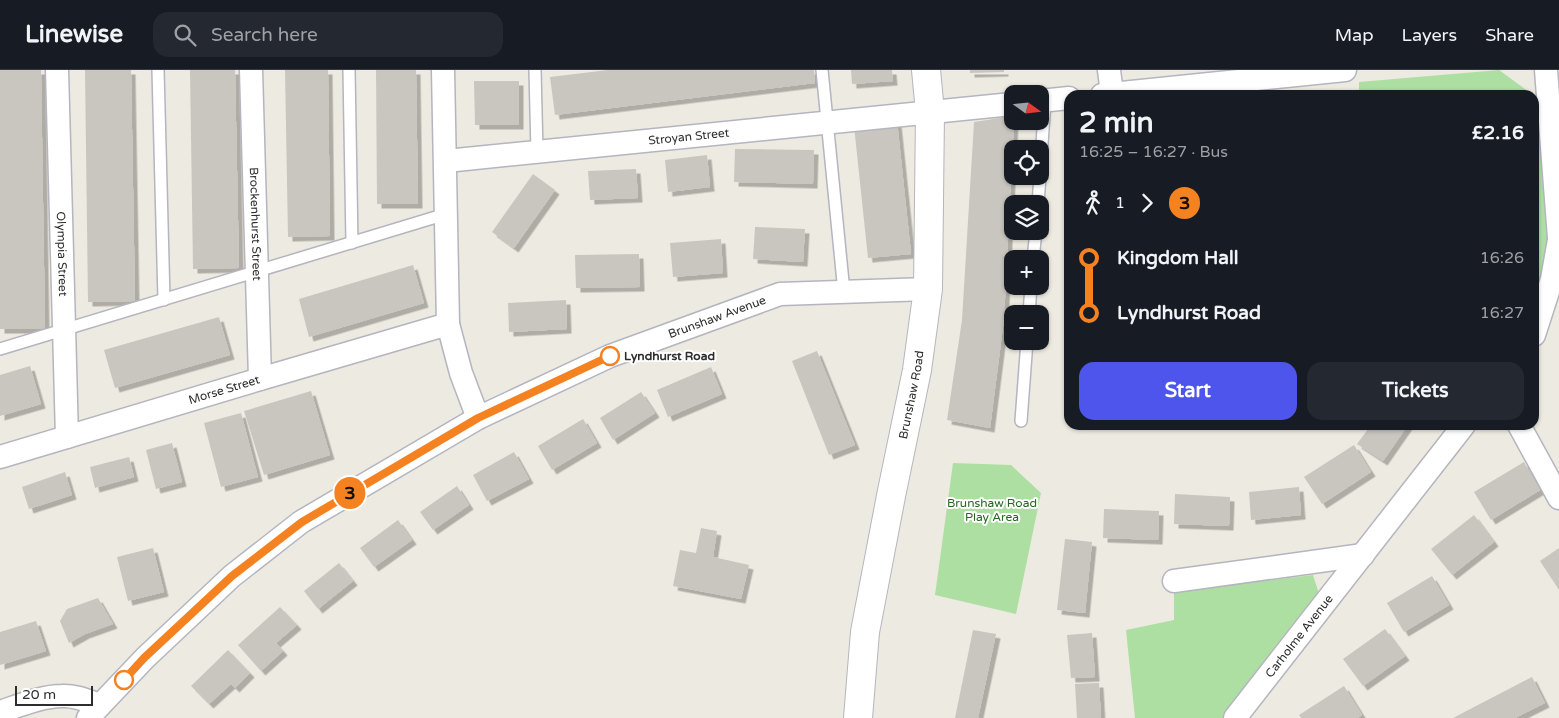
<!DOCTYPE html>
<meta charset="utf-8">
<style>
body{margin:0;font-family:"Varela Round",sans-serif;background:#242831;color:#f1f3f6;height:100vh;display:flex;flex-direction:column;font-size:19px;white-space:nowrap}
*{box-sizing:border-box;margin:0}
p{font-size:16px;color:#9ea1a6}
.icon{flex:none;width:28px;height:28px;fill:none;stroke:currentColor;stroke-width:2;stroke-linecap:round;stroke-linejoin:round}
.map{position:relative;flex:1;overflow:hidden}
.sheet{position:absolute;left:1064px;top:20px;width:475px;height:340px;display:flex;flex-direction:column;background:#171b24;border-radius:15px;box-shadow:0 1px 4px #0004}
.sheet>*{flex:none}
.badge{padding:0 10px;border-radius:16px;font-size:18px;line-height:32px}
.needle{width:32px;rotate:105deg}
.fabs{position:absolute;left:1004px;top:15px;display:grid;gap:10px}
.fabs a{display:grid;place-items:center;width:45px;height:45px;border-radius:10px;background:#171b24;box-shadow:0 1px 4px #0004;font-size:25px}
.scale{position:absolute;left:15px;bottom:12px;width:78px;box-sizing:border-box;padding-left:5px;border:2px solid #2d2d2d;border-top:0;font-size:14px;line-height:18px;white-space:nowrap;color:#2d2d2d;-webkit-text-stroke:4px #fff;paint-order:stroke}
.map>.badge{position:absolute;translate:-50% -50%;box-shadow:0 0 0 2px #fff}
.legs{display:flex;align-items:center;gap:8px;height:55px;padding:0 15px;font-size:16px}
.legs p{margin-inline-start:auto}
.head{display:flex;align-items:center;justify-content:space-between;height:85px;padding:0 15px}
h1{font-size:28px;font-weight:700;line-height:38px}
.action{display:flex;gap:10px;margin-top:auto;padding:10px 15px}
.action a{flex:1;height:58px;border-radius:15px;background:#4e55ed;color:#fff;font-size:20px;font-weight:700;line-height:58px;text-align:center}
.action a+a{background:#242831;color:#f1f3f6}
ul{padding:0 15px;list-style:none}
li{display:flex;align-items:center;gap:18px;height:55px;font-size:19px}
li i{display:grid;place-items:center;width:8px;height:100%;margin:0 6px;background:currentColor}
li i::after{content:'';width:12px;height:12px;margin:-6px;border:4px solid;border-radius:50%;background:#171b24}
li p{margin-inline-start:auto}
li:first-child i{background:linear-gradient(#0000 50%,currentColor 0)}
li:last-child i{background:linear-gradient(currentColor 50%,#0000 0)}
header{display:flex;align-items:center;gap:30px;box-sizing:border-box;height:70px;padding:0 25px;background:#171b24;border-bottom:1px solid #363941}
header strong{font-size:24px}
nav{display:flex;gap:28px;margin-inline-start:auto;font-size:18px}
.search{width:350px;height:45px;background:#242831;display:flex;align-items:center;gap:12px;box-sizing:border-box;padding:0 18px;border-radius:15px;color:#9ea1a6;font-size:19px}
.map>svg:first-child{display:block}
.green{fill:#aedfa2}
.building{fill:#c9c6c0;filter:url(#shadow)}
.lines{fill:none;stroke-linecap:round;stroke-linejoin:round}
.service-casing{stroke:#b4b5bf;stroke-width:14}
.minor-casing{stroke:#b4b5bf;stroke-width:25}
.tertiary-casing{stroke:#b4b5bf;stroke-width:30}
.service{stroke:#fff;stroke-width:11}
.minor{stroke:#fff;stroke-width:22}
.tertiary{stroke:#fff;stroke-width:28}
.line-1-casing{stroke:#fff;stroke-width:11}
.line-1{stroke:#f58220;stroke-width:8}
.stop-1-dot{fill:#fff;stroke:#f58220;stroke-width:2.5}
.labels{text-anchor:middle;stroke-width:4;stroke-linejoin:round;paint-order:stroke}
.street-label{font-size:12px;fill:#2d2d2d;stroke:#fff}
.stop-label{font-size:12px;font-weight:bold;fill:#2d2d2d;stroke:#fff;text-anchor:start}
.park-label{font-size:12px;fill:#256621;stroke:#fff}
</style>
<header>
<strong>Linewise</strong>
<div class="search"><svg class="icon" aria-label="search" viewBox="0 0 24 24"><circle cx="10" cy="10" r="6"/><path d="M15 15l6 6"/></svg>Search here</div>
<nav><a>Map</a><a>Layers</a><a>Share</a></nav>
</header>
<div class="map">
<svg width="1559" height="648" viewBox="0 0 1559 648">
<defs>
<filter id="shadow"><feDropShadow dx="4.5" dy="4.5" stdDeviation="0" flood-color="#0004"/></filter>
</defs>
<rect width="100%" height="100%" fill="#edeae1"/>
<!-- green -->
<g class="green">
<path d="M1499,0l34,25h-174v-13z"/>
<path d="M1534,26l3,2 12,145 -15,72z"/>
<path d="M953,393l58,2 30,28 -25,121 -81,-19z"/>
<path d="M1313,505l8,25 -92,118h-94l-9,-88 48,-10v-28z"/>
</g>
<!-- building -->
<g class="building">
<path d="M0,0h41l4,259h-45z"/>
<path d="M85,0h46l4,231 -47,1z"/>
<path d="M190,0h45l4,198 -46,1z"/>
<path d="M285,0h43l2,166 -42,1z"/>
<path d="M376,0h40l2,134h-41z"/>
<path d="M608,0h206l1,13 -260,32 -5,-38z"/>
<path d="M851,0h41l1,11 -41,3z"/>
<path d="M970,0h34v2l-34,1z"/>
<path d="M474,11h45v44h-44z"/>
<path d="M1012,46v5h2l-10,198 -14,109 -43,-8 15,-100 12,-198z"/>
<path d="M897,51l14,133 -43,4 -14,-132z"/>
<path d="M735,79l79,1 -1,34 -79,-2z"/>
<path d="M707,85l3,32 -42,5 -3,-32z"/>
<path d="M636,99l2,29 -48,2 -2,-29z"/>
<path d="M533,104l22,16 -41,58 -22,-16z"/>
<path d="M755,157l50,2 -2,33 -50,-3z"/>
<path d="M721,169l2,34 -50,4 -3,-34z"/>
<path d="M639,184l1,33 -64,1 -1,-33z"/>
<path d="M413,195l11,38 -115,34 -10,-38z"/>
<path d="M566,230l1,29 -58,3 -1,-29z"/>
<path d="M219,247l11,38 -115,33 -11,-38z"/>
<path d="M817,281l38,94 -26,10 -37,-94z"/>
<path d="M30,296l11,38 -41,12v-41z"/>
<path d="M711,297l11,27 -54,23 -11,-27z"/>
<path d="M311,321l19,64 -66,20 -20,-64z"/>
<path d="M641,322l14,21 -42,27 -13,-22z"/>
<path d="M241,343l17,64 -37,10 -17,-64z"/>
<path d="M583,349l14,24 -45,27 -14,-24z"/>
<path d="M1371,355h37l-25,36 -26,-17z"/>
<path d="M172,373l10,39 -26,7 -10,-39z"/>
<path d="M1354,375l17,27 -49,32 -18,-27z"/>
<path d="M514,382l15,27 -42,22 -14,-26z"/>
<path d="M129,387l5,20 -39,11 -5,-21z"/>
<path d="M1524,392l16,28 -49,30 -17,-28z"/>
<path d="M65,402l7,23 -43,14 -7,-22z"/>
<path d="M457,416l12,19 -36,25 -13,-18z"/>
<path d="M1299,417l2,28 -50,5 -2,-28z"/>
<path d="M1175,424l55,3 -1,29 -55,-2z"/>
<path d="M1104,439l55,2 -1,29 -55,-2z"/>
<path d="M1474,445l20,27 -42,33 -21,-26z"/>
<path d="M398,450l14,20 -38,27 -14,-19z"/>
<path d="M701,458l16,3 -4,26 36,8 -8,34 -68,-13 7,-36 16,3z"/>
<path d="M1065,469l27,3 -7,71 -28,-3z"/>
<path d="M153,478l11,44 -36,9 -11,-44z"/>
<path d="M1559,478v42l-19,-29z"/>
<path d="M339,493l14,18 -35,28 -14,-18z"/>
<path d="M1432,506l17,29 -45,27 -17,-29z"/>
<path d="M98,528l15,26 -28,10 -16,9 -9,-22 7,-12z"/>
<path d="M280,537l17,18 -21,18 7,8 -22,20 -23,-26z"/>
<path d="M36,551l10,30 -46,14v-33z"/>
<path d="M1385,559l20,27 -42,30 -20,-27z"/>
<path d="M973,560l23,4 -18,84h-23z"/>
<path d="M1092,563l3,44 -24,1 -4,-43z"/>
<path d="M228,580l22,23 -15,15 -4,-4 -22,20 -18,-18z"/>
<path d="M1532,607l13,26 -30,15h-62z"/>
<path d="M1099,613l2,35h-24l-2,-34z"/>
<path d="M1344,616l18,29 -5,3h-56l-2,-3z"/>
</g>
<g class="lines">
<!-- service casing -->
<g class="service-casing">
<g id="service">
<path d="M158,0l6,230"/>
<path d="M349,0l3,173"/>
<path d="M535,0l2,82"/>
<path d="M822,0l22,222"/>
<path d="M1040,102l5,-71"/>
<path d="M1038,134l2,-28"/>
<path d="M1033,189l3,-28"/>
<path d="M1029,244l2,-28"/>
<path d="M0,279l446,-135"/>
<path d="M1021,351l6,-80"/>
</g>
</g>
<!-- minor casing -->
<g class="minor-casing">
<g id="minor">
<path id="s1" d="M57,0l10,367"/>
<path id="s2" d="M251,0l9,309"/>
<path d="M443,0l5,254 13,49 17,45"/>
<path d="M1109,0l3,24"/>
<path d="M1546,0l13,168"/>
<path d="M1102,25l243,-25"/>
<path d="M1040,31l29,-3"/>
<path id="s3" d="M446,91l566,-57"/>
<path d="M1534,265l18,-56 7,-39"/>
<path d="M1519,355l40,73"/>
<path id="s4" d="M0,387l260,-78 188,-55"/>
<path d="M1174,511l189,-26"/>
<path d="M0,642c18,-6 42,-16 62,-16 13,-1 26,5 38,9"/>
<path id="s5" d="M88,648l57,-60 87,-82 69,-54 177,-104 132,-62 170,-62 148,-5"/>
<path id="s6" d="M1235,648l229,-293"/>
</g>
</g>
<!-- tertiary casing -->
<g class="tertiary-casing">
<g id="tertiary">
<path id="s7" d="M858,648l7,-86 26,-136 26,-126 11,-81 2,-177 -4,-42"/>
</g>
</g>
<!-- service -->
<use href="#service" class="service"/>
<!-- minor -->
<use href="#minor" class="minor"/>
<!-- tertiary -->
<use href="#tertiary" class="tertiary"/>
</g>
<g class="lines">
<!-- line-1 casing -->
<g class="line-1-casing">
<path id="line-1" d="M124,610l20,-22 88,-82 70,-54 176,-104 132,-62"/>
</g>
<!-- line-1 -->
<use href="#line-1" class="line-1"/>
</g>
<!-- markers -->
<g class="stop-1-dot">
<circle cx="610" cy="286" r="9"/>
<circle cx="124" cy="610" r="9"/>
</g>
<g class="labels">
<!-- street labels -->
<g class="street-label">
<text dy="4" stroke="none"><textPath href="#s3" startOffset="244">Stroyan Street</textPath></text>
<text dy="4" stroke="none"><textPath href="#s2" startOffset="154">Brockenhurst Street</textPath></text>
<text dy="4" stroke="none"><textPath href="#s1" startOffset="184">Olympia Street</textPath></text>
<text dy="4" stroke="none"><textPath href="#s5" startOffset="755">Brunshaw Avenue</textPath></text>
<text dy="4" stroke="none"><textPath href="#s4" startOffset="234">Morse Street</textPath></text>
<text dy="4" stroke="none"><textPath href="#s7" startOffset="328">Brunshaw Road</textPath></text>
<text dy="4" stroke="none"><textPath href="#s6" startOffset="104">Carholme Avenue</textPath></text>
</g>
<!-- stop labels -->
<g class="stop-label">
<text x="624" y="290">Lyndhurst Road</text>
</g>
<!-- park labels -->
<g class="park-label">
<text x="992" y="437">Brunshaw Road<tspan x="992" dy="14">Play Area</tspan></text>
</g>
</g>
</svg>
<div class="fabs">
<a><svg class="needle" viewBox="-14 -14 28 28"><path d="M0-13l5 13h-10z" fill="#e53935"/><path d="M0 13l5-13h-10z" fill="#9ea1a6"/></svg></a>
<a><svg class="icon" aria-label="locate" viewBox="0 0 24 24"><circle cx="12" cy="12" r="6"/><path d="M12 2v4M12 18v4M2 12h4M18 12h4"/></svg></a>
<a><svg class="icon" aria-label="layers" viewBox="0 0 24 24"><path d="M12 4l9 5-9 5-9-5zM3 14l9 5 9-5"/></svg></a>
<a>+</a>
<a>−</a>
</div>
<div class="scale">20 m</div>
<b class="badge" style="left:350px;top:423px;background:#f58220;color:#111">3</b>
<section class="sheet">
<div class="head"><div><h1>2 min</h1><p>16:25 – 16:27 · Bus</p></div><b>£2.16</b></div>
<div class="legs"><svg class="icon" aria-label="walk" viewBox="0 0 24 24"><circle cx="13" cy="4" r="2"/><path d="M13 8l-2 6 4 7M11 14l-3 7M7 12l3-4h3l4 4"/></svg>1<svg class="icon" aria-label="forward" viewBox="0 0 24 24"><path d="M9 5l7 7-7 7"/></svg><b class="badge" style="background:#f58220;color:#111">3</b></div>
<ul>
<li><i style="color:#f58220"></i><b>Kingdom Hall</b><p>16:26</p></li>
<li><i style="color:#f58220"></i><b>Lyndhurst Road</b><p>16:27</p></li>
</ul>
<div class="action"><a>Start</a><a>Tickets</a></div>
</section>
</div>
